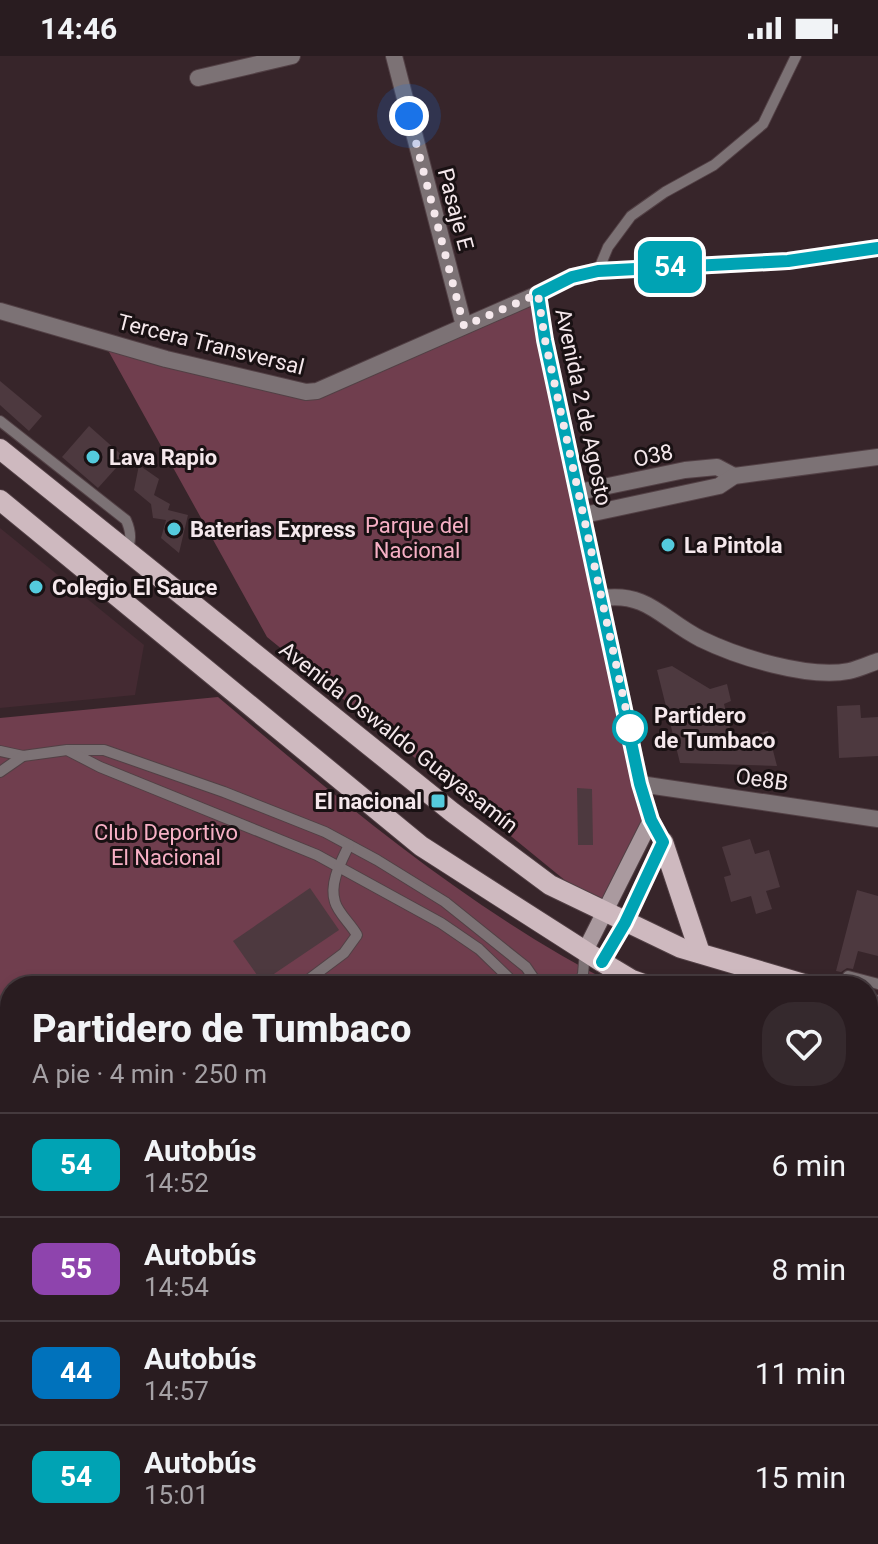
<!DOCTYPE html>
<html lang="es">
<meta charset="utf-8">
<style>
body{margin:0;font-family:Roboto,sans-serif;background:#35292d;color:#f1f3f6;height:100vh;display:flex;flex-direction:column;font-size:30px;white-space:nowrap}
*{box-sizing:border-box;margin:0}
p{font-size:26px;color:#a5a1a5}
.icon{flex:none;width:44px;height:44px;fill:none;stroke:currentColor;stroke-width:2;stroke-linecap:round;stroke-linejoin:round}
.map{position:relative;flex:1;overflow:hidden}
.panel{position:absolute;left:0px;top:920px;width:878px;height:568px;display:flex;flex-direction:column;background:#291c20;border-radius:32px 32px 0 0;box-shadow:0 4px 12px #0003,0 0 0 2px #453a3e}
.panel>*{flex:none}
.badge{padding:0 16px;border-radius:12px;font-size:28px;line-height:52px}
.you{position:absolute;width:40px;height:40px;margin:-20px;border:6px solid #fff;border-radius:50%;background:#1a73e8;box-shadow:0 0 0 12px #1a73e833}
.map>.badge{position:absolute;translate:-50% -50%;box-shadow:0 0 0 4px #fff}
.round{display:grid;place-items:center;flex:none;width:84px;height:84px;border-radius:32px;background:#35292d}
.headline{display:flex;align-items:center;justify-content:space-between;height:136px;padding:0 32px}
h1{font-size:38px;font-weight:800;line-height:60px}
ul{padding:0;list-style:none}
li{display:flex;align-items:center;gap:24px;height:104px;padding:0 32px;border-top:2px solid #453a3e}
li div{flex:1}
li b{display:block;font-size:30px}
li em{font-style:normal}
li .badge{min-width:88px;font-weight:700;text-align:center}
.status{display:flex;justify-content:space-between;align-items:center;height:56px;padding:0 40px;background:#291c20;direction:ltr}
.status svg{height:22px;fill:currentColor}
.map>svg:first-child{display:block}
.built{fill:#442a32}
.green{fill:#703e4e}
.building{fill:#4d393f}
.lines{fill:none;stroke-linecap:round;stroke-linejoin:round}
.service-casing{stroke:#524045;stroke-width:12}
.minor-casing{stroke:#524045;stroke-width:18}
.secondary-casing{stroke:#524045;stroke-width:18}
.primary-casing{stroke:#524045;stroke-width:22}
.service{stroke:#7c7275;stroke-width:10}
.minor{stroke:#7c7275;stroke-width:16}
.secondary{stroke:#aa9a9f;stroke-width:16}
.primary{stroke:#ceb9bf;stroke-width:20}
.line-casing{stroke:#fff;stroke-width:18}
.line{stroke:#00a3b4;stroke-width:12}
.walk{stroke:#f5e8ec;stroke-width:8;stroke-dasharray:0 14.4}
.poi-dot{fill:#54cadd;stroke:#191113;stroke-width:3}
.stop-dot{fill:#fff;stroke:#00a3b4;stroke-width:4}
.labels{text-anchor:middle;stroke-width:6;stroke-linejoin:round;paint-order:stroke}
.street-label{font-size:22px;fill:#f5e8ec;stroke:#191113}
.poi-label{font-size:22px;font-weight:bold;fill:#f5e8ec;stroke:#191113;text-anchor:start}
.park-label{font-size:22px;fill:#f7b0c5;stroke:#191113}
.stop-label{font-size:22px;font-weight:bold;fill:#f5e8ec;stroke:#191113;text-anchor:start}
</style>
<div class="status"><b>14:46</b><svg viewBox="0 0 49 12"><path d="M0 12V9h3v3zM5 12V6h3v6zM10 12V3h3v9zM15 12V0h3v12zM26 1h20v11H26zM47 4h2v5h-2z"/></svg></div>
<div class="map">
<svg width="878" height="1488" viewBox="0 0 878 1488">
<rect width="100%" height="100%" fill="#37252a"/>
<!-- built -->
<path class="built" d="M0,472l144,117 -9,50 -135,13z"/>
<!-- green -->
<g class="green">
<path d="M548,231l-2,17 94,480 10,32 -45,97 -338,-276 -163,-294 203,53z"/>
<path d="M218,641c126,107 252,214 400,289h-608v548h858v-411l10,2v419h-878v-826z"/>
</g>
<!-- building -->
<g class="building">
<path d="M0,325l42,35 -13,15 -29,-26z"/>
<path d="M89,370l36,32 -27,30 -36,-31z"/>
<path d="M139,409l20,14 -5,16 16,9 -2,6 20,5 -9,38 -18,-15 5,-18 -13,-2 -2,-14 -17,-14z"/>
<path d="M672,610l38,23 17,-5 4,17 -7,3 9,36 35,-9 9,35 -97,-3 -23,-93z"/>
<path d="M860,649l1,13 17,-1v39l-39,2 -2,-52z"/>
<path d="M577,732l15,1 1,56h-15z"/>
<path d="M750,783l5,15 14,-4 11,37 -14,4 6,18 -16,5 -5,-18 -20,6 -7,-25 7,-2 -9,-28z"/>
<path d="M310,832l29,42 -77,52 -29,-41z"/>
<path d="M857,834l21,6v60l-20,-5 -5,18 -6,-1 -6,4 -5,-1z"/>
</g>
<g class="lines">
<!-- service casing -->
<g class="service-casing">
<g id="service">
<path d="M598,215l10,-24 23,-31 34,-24 49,-27 49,-41 33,-68"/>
<path d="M0,365l126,99c5,11 6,20 1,31"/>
<path d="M0,695l23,5 44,-6h37l120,42 101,40 52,28 68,42 81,65 13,19"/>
<path d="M69,695l31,16 217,88 124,68 38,26 31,30 17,7"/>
<path d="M0,716l23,-16"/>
<path d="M848,920l30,8"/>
<path d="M308,924l36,-27 13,-18c-6,-11 -19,-22 -22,-33 -6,-19 6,-40 14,-57"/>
<path d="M578,930l5,-12 2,-23"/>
</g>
</g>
<!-- minor casing -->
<g class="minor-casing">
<g id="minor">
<path d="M394,0l70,270"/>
<path d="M198,22l94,-22"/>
<path d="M0,255l166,48 140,33 11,-1 221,-97"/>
<path d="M579,436l106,-22 32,-3 17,9"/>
<path d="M584,459l135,-29 15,-10 144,-19"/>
<path d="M603,542c45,-6 60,22 98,41 37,18 107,40 148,32 10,-2 20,-7 29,-10"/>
<path d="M640,728l238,35"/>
</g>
</g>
<!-- secondary casing -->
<g class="secondary-casing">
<g id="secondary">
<path d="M585,895l66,-131"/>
<path d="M602,906l23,-39 38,-81 -12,-22 -11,-36 -95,-444 -7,-46 34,-17 26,-6 190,-10 90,-13"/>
</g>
</g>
<!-- primary casing -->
<g class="primary-casing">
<g id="primary">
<path d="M0,393l452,363 98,73 131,63 130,38"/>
<path d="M0,444l421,346 181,116 30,18 17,6"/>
<path d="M663,786l37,111"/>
<path d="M868,947l10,3"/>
<path d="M868,992l10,3"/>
</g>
</g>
<!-- service -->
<use href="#service" class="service"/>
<!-- minor -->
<use href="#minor" class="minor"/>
<!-- secondary -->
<use href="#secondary" class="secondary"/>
<!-- primary -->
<use href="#primary" class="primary"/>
</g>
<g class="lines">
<!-- line casing -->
<g class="line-casing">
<path id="line" d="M602,906l23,-39 38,-81 -12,-22 -11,-36 -95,-444 -7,-46 34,-17 26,-6 190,-10 90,-13"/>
</g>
<!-- line -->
<use href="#line" class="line"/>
<!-- walk -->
<path class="walk" d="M409,60l55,210 74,-32 7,46 85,388"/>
</g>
<!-- markers -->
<g class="poi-dot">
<circle cx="93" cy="401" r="8"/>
<circle cx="174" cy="473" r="8"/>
<circle cx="668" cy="489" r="8"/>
<circle cx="36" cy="531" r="8"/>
<rect x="430" y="737" width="16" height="16" rx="4"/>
</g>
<circle class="stop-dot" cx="630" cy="672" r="16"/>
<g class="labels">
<!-- street labels -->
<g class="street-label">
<text transform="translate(456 153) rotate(75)" y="8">Pasaje E</text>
<text transform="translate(211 288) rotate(14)" y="8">Tercera Transversal</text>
<text transform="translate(584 351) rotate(78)" y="8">Avenida 2 de Agosto</text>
<text transform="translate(653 399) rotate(-12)" y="8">O38</text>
<text transform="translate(399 681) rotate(38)" y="8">Avenida Oswaldo Guayasamín</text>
<text transform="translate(762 723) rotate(8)" y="8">Oe8B</text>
</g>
<!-- poi labels -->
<g class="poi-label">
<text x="109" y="409">Lava Rapio</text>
<text x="190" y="481">Baterias Express</text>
<text x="684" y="497">La Pintola</text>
<text x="52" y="539">Colegio El Sauce</text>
<text x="422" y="753" text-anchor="end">El nacional</text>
</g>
<!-- park labels -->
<g class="park-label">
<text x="417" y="477">Parque del<tspan x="417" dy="25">Nacional</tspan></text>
<text x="166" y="784">Club Deportivo<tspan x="166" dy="25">El Nacional</tspan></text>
</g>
<!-- stop labels -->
<g class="stop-label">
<text x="654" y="667">Partidero<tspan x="654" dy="25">de Tumbaco</tspan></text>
</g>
</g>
</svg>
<div class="you" style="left:409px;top:60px"></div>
<b class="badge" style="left:670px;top:211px;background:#00a3b4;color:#fff">54</b>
<section class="panel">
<div class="headline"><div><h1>Partidero de Tumbaco</h1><p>A pie · 4 min · 250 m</p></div><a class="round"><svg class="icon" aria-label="heart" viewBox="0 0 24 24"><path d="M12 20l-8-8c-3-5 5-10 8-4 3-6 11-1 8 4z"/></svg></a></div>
<ul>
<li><span class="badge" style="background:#00a3b4;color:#fff">54</span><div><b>Autobús</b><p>14:52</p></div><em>6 min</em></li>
<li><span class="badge" style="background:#8e44ad;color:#fff">55</span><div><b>Autobús</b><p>14:54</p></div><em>8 min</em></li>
<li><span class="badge" style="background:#0072bc;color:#fff">44</span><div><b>Autobús</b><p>14:57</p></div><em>11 min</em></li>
<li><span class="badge" style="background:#00a3b4;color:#fff">54</span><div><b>Autobús</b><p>15:01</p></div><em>15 min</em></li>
</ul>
</section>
</div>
